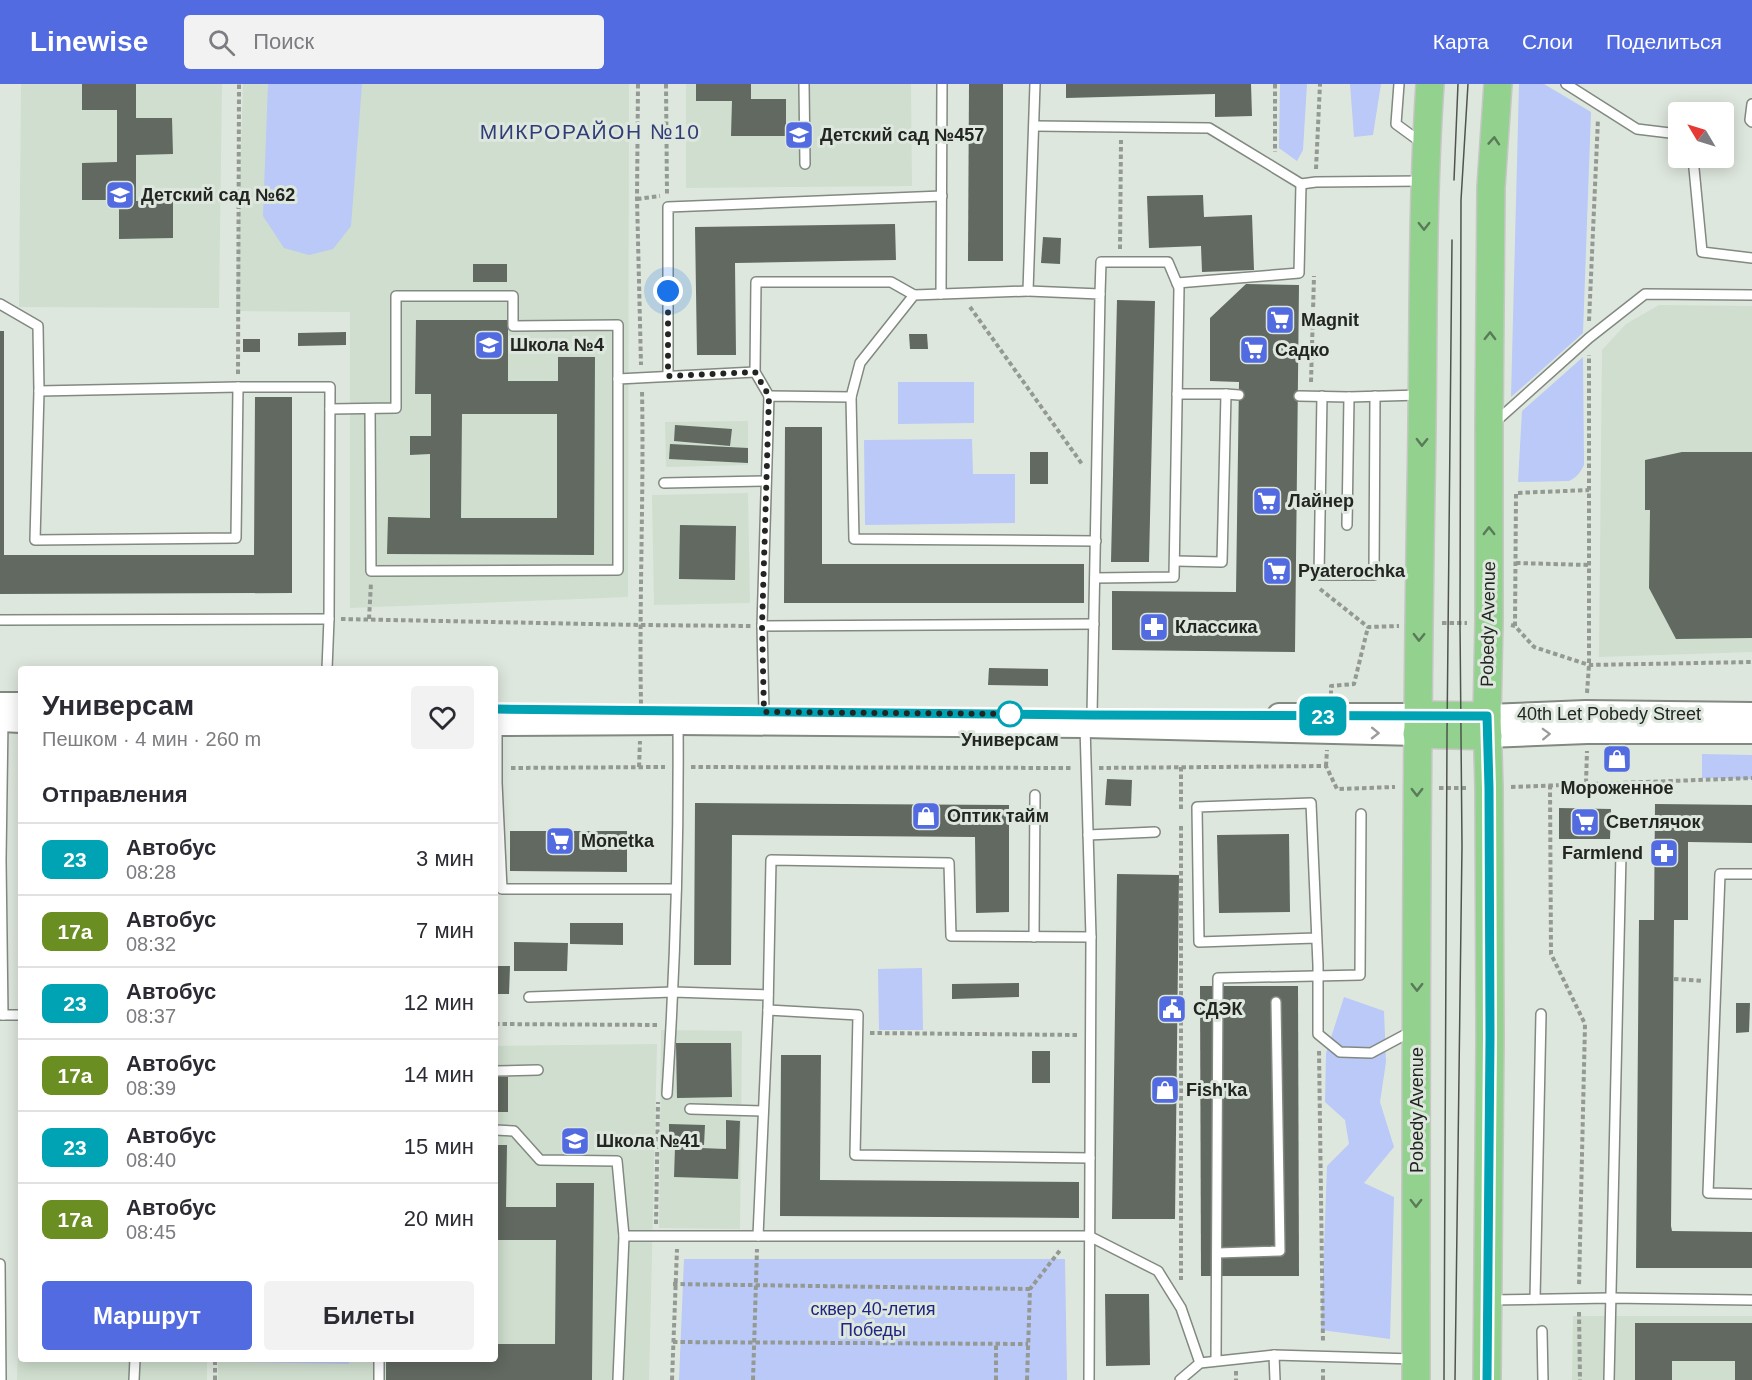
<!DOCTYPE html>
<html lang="ru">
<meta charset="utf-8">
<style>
body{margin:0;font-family:Arial,sans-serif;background:#f2f2f3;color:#2b2b33;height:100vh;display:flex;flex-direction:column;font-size:22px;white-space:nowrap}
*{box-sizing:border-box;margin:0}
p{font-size:20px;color:#7c7c81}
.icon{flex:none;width:33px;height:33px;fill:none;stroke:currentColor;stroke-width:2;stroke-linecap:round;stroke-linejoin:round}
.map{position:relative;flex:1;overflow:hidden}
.panel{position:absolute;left:18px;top:582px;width:480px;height:696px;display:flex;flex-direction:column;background:#fff;border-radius:6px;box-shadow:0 3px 15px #0003}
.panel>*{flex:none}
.badge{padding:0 12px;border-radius:9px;font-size:21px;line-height:39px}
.needle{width:39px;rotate:308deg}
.buttons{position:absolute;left:1668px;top:18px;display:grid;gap:12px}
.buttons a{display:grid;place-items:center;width:66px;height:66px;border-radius:6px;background:#fff;box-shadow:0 3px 15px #0003;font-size:30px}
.you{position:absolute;width:30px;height:30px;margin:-15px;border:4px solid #fff;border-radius:50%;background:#1a73e8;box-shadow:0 0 0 9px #1a73e833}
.map>.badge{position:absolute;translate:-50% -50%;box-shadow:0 0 0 3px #fff}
h2{padding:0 24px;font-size:22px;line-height:54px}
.round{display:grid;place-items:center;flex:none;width:63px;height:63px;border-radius:6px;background:#f2f2f3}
.summary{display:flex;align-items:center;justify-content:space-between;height:102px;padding:0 24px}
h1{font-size:28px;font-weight:700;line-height:45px}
.action{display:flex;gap:12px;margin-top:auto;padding:12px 24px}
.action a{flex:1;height:69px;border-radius:6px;background:#536be0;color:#fff;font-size:24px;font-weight:700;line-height:69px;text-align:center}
.action a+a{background:#f2f2f3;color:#2b2b33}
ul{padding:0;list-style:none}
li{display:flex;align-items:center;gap:18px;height:72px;padding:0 24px;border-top:2px solid #e1e1e2}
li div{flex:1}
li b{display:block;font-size:22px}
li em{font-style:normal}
li .badge{min-width:66px;font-weight:700;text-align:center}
header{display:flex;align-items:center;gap:36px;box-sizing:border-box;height:84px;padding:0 30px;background:#536be0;color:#fff}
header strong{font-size:28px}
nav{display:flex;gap:33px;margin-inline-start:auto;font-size:21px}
.search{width:420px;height:54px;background:#f2f2f3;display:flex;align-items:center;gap:15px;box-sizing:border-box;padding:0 21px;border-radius:6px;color:#7c7c81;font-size:22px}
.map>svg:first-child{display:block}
.built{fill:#cfdece}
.green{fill:#bac9f7}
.building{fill:#616960;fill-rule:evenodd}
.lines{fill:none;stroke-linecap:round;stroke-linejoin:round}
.service-casing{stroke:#818980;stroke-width:12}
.tertiary-casing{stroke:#818980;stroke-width:26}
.primary-casing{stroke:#c6c6c5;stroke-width:30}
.path{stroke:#949a93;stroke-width:4;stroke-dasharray:4.5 3;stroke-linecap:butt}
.service{stroke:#fff;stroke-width:9}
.tertiary{stroke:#fff;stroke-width:22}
.primary{stroke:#93d18f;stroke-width:27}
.tram{stroke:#4f544e;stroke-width:1.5}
.oneway{stroke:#5a7b58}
.oneway2{stroke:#9c9d9b}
.line-casing{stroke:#fff;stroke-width:14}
.line{stroke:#00a3b4;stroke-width:9}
.walk{stroke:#222521;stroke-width:6;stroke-dasharray:0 10.8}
.stop-dot{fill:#fff;stroke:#00a3b4;stroke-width:3}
.labels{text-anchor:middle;stroke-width:6;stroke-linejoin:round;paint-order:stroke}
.poi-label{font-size:18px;font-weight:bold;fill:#222521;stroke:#dee7dd;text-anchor:start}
.street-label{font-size:18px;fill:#222521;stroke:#dee7dd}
.stop-label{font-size:18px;font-weight:bold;fill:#222521;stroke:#dee7dd}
.park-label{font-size:18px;fill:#1e2584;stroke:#dee7dd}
.quarter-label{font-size:21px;letter-spacing:1.5px;fill:#303e78;stroke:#dee7dd}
</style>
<header>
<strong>Linewise</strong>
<div class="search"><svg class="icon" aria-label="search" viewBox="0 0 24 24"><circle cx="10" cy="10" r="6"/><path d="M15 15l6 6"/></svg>Поиск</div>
<nav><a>Карта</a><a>Слои</a><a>Поделиться</a></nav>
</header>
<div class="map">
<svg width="1752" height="1296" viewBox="0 0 1752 1296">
<rect width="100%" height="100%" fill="#dee7dd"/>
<!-- built -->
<g class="built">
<path d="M21,0h201l-3,224 -200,-1z"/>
<path d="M243,0h386l-1,513 -278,11v-296l-114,-1z"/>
<path d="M686,0h225l1,102 -226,2z"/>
<path d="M1659,221l93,1v346l-153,5 3,-307 24,-26z"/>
<path d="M748,337v44l-82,2 -1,-45z"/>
<path d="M748,409l2,110 -96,2 -2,-110z"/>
<path d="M661,946l81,1 -2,198 -81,-1z"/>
<path d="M657,960l-8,336h-431v-21h277v-313z"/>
<path d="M21,1162v113h186v21h-190z"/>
<path d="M1573,1232h179v64h-180z"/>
</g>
<!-- green -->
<g class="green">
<path d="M268,0h94l-11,142 -18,23 -24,6 -25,-7 -21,-32z"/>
<path d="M1280,0h27l-4,66 -6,11 -18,-13z"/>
<path d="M1350,0h31l-8,51 -19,2z"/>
<path d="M1519,0h25l47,28 -8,221 -72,64z"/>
<path d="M1583,273l1,108c-4,8 -7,12 -15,16l-51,1 4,-71z"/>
<path d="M898,298h76v41l-76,1z"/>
<path d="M972,355l1,35h42v49l-150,2 -1,-85z"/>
<path d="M1702,670l50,1v24l-50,-1z"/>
<path d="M922,884l1,62h-44l-1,-61z"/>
<path d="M1344,913l40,14 2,51 -6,40 14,45 -30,36 30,14 -4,142 -69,-9 6,-164 22,-22 -4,-24 -20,-18 1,-49z"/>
<path d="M684,1175h381l2,121h-388z"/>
<path d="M237,1275h112v5l-112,-2z"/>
</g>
<!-- building -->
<g class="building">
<path d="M82,0h54v34h36l1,36 -37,1v46l37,-1v38l-54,1v-39h-37v-37l35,-1v-52h-35z"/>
<path d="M696,0h55v15h35v37h-55l1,-35h-36z"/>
<path d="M969,0h34v177h-35z"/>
<path d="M1066,0h185l1,32 -37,1v-23l-149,4z"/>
<path d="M1203,111l1,22 48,-2 2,55 -52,2 -1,-26 -52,2 -2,-52z"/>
<path d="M895,140l1,36 -161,3 1,92h-39l-2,-128z"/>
<path d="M1043,153l18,1 -1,26 -19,-1z"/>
<rect x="473" y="180" width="34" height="18"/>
<path d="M1246,200l53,1 -4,367 -183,-2v-59l124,1 3,-210 -29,-1v-63z"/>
<path d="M1117,216l38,1 -6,261h-38z"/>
<path d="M416,236h92v61h50v-24h37l-1,198 -207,-1 1,-37 42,1v-64l-20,1v-19h21v-42h-16zM462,330h95v104h-96z"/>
<path d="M0,247h4v224h250l1,-158h37v196l-292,1z"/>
<path d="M346,248v13l-48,1v-13z"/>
<path d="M909,250h18l1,15h-18z"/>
<rect x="243" y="255" width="17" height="13"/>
<path d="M675,341l57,4 -2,17 -56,-5z"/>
<path d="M785,343h37v137h262v39h-300z"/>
<path d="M670,360l78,4v15l-79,-4z"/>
<rect x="1030" y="368" width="18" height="32"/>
<path d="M1682,368h70v186l-76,1 -27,-51 1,-78h-5v-50z"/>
<path d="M680,441l56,1 -1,54 -56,-1z"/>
<path d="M989,584l59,1v17l-60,-1z"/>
<path d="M1107,695l25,1 -1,26 -26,-1z"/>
<path d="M695,719l314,2v107l-33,1 -1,-76 -243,-2 -1,130h-37z"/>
<path d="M1655,720l97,1v38l-64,-1v78h-14l-3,306 1,5 80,1v36h-116l3,-348h15z"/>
<path d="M1559,724l52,1 -1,30h-51z"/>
<path d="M510,747h117v41l-117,-1z"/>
<path d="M1289,750l1,78 -71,1 -2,-78z"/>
<path d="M1117,790l62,1 -4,344h-63z"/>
<path d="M570,839h53v22l-53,-1z"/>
<path d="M514,858l54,1 -1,28h-53z"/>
<path d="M495,882h15l-1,28h-14z"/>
<path d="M1019,899v14l-67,2v-15z"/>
<path d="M1200,902h98l1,290h-98z"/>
<path d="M1736,919h14l-1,29 -13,1z"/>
<path d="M676,959h55l1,54 -55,1z"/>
<rect x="1032" y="967" width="18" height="32"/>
<path d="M781,971h40l-1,125 259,2v36l-299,-2z"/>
<rect x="495" y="993" width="13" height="35"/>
<path d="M726,1036l14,1 -2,58 -64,-2 1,-30 51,2z"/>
<path d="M669,1040l36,1 -1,20 -35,-1z"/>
<path d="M495,1061h12l-1,62h50v-24h38l-2,197h-206v-21h109v-15h60l1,-104h-61z"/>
<path d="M1105,1210h44l1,71 -44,1z"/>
<path d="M1635,1239h117v57h-17v-19h-63v19h-37z"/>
</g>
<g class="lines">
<!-- service casing -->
<g class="service-casing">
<g id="service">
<path d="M804,0l1,80"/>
<path d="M1035,0l-7,207 72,3 -8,421"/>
<path d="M1399,0l-3,40 26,19"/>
<path d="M1566,0l71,45 41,5"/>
<path d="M1752,20l-2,16 2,2"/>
<path d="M1035,42l174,2 92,56 15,-2 106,-1"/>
<path d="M1693,74l9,94 50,6"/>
<path d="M1177,199l122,-10 2,-89"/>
<path d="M941,210l1,-210"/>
<path d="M0,220l38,22 1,65 -4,149 201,-2 2,-151h92l-1,232 -2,50"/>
<path d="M668,292v-169l274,-11"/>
<path d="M39,307l199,-4"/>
<path d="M1226,310l13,1"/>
<path d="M769,312l-14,-24 1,-90h135l23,13"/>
<path d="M1299,312l50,1 71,-2"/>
<path d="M1322,312l-3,179h55l1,-179"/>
<path d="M851,313l3,142 242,2"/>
<path d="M330,325l66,-1v-112h117v30l105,-1v54"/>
<path d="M370,325l1,162 247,-1v-191l137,-7"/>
<path d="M1493,340l96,-86 56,-44 107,1"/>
<path d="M664,399l102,-2"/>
<path d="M1347,441l2,-128"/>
<path d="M1175,477l47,1 4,-168h-49"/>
<path d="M1095,494l79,-1 5,-289 -11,-26h-67l-1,32"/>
<path d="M0,536l329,-1"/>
<path d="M762,542l332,-2"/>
<path d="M764,628l-2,-86 7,-230 82,1 9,-34 54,-68 114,-4"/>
<path d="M497,640v59l5,106h174"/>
<path d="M1085,642l6,211 -2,443"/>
<path d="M1088,751l67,-3"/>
<path d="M1752,790h-32l-12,319 44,1"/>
<path d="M1034,853l1,-142"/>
<path d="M1316,854l-117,4 -2,-135 114,-4 7,162v69l22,18 31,1 41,-22"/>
<path d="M529,913l144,-5 95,3"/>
<path d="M768,926l90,5 -3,140 235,3"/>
<path d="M0,931h21"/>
<path d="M3,931l-2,-155 2,-140"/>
<path d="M495,987l43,-1"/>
<path d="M667,1010c8,-124 12,-247 11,-371"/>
<path d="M690,1025l73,2"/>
<path d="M495,1046l19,1 26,29 77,1 7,75 -6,144"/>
<path d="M624,1152h465l69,35 23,37 19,55"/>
<path d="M758,1152l10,-226 3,-150 178,3 2,73 140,1"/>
<path d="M1217,1169l63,-2 -4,-249"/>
<path d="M0,1180l1,116"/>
<path d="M1535,1215l6,-285"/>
<path d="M1489,1216l121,-2 142,2"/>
<path d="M1542,1247l1,49"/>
<path d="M1274,1271l1,25"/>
<path d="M1216,1276l2,-382 142,-3 1,-161"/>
<path d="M134,1296l1,-21"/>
<path d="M379,1296v-21"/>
<path d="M1180,1296l20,-17 74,-8 140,4"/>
<path d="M1609,1296l12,-526"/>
</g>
</g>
<!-- tertiary casing -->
<g class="tertiary-casing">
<g id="tertiary">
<path d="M0,620h21"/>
<path d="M1279,631h138"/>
<path d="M1487,632l99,-4 166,2"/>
<path d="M0,636l21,1"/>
<path d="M495,640l183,-1 407,3 332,8"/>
<path d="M1488,652l99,-4h165"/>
</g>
</g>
<!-- primary casing -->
<g class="primary-casing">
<g id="primary">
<path d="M1417,631l70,1"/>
<path d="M1417,650l71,2"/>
<path d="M1416,1296c0,-297 0,-595 5,-892 3,-135 0,-270 9,-404"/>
<path d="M1487,1296l3,-343 -1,-249 -2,-72 2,-94v-194l2,-241 7,-103"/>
</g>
</g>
<!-- path -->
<g class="path">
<path d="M638,0l-1,115 4,166"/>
<path d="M666,0l1,110"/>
<path d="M1275,0v68"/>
<path d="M1316,85l4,-85"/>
<path d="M637,115l23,-3"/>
<path d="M1120,165l1,-109"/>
<path d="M970,223l112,157"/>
<path d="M1589,237l9,-202"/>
<path d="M238,290l1,-290"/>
<path d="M1311,298l3,-106"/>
<path d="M1516,479l73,2"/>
<path d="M1320,505l48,38 31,-1"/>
<path d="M341,535l299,6 111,1"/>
<path d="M369,535l2,-36"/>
<path d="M1442,539h25"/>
<path d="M1511,541l4,1 19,21 55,18 163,-3"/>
<path d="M1515,542l1,-133 73,-3"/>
<path d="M1587,609l2,-28v-310"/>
<path d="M1331,611v-9l23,-2 14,-57"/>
<path d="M641,620c-2,-105 3,-209 1,-314"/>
<path d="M1326,682l1,-16"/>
<path d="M639,683l1,-26"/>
<path d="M691,683l382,1"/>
<path d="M1181,683v42"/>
<path d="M511,684l154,-1"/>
<path d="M1099,684l227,-2 11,23 58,-2"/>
<path d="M1586,699l1,-32"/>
<path d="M1550,701l1,169 34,70 -6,262"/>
<path d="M1511,703l241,-9"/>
<path d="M1439,704h28"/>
<path d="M1181,742v454"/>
<path d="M1674,895l29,2"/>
<path d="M495,940l163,1"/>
<path d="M870,949l208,2"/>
<path d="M1319,967l4,292"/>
<path d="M656,1140l2,-122"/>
<path d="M673,1200l357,5"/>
<path d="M1579,1228l1,68"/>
<path d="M673,1258l355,2"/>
<path d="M1236,1287v9"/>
<path d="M215,1296v-21"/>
<path d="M672,1296l5,-131"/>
<path d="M753,1296l4,-131"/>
<path d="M996,1296v-37"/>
<path d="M1027,1296l3,-91 31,-40"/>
<path d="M1323,1296v-11"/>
</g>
<!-- service -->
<use href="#service" class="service"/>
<!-- tertiary -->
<use href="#tertiary" class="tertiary"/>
<!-- primary -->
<use href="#primary" class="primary"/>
<!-- tram -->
<g class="tram">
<path d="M1454,96l4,-96"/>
<path d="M1444,1296l3,-645 5,-495"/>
<path d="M1455,1296l7,-534 -2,-223 1,-423 7,-116"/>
</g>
</g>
<!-- one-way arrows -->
<defs><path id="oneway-chevron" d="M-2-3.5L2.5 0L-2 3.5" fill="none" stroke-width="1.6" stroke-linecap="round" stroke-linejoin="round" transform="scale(1.5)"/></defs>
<g class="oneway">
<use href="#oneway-chevron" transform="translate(1494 57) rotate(-86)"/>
<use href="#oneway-chevron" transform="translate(1424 142) rotate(90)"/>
<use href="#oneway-chevron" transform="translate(1490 252) rotate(-89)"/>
<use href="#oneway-chevron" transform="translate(1422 358) rotate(91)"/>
<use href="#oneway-chevron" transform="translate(1489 447) rotate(-90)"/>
<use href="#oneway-chevron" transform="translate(1419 553) rotate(91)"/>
<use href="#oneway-chevron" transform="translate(1417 708) rotate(90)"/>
<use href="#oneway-chevron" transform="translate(1417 903) rotate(90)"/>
<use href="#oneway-chevron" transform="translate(1416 1119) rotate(90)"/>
</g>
<g class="oneway2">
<use href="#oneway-chevron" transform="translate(1375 649) rotate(1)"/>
<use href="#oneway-chevron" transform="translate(1546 650) rotate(-2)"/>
</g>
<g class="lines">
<!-- line casing -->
<g class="line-casing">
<path id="line" d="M495,625l597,6 395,1 2,72 1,249 -3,343"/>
</g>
<!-- line -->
<use href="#line" class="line"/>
<!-- walk -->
<path class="walk" d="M668,207v85l87,-4 14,24 -7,230 2,86 246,2"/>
</g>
<!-- icons -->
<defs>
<g id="school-square" transform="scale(1.5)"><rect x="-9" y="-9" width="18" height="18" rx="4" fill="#536be0" stroke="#dee7dd"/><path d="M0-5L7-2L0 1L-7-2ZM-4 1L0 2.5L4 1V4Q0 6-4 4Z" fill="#fff"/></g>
<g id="supermarket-square" transform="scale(1.5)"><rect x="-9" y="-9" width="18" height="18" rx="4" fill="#536be0" stroke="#dee7dd"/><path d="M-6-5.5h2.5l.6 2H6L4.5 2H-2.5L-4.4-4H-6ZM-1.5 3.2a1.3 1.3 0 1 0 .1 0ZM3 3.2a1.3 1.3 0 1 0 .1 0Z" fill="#fff"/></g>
<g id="pharmacy-square" transform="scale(1.5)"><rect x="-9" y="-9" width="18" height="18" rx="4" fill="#536be0" stroke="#dee7dd"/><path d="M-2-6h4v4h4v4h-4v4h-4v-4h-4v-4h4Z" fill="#fff"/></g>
<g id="shop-square" transform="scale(1.5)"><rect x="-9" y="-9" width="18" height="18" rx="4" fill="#536be0" stroke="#dee7dd"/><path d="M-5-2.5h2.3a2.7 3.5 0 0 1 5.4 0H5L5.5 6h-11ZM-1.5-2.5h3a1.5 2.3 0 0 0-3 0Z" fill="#fff"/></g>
<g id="civic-square" transform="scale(1.5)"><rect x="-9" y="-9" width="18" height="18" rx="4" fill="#536be0" stroke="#dee7dd"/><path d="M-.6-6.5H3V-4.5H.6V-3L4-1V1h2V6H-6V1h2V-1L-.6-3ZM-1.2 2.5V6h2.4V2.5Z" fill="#fff"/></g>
</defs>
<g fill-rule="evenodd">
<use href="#school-square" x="799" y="51"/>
<use href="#school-square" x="120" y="111"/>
<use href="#supermarket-square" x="1280" y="236"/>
<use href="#school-square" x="489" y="261"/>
<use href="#supermarket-square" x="1254" y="266"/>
<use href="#supermarket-square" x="1267" y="417"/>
<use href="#supermarket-square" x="1277" y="487"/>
<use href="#pharmacy-square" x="1154" y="543"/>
<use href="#shop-square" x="1617" y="675"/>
<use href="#shop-square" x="926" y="732"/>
<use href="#supermarket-square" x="1585" y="738"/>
<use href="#supermarket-square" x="560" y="757"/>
<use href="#pharmacy-square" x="1664" y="769"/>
<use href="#civic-square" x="1172" y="925"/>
<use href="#shop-square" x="1165" y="1006"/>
<use href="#school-square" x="575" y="1057"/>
</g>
<!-- markers -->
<circle class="stop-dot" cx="1010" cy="630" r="12"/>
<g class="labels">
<!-- poi labels -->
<g class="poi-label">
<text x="820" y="57">Детский сад №457</text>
<text x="141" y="117">Детский сад №62</text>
<text x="1301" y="242">Magnit</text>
<text x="510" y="267">Школа №4</text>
<text x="1275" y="272">Садко</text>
<text x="1288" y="423">Лайнер</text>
<text x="1298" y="493">Pyaterochka</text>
<text x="1175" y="549">Классика</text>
<text x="1617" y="710" text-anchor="middle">Мороженное</text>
<text x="947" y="738">Оптик тайм</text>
<text x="1606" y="744">Светлячок</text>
<text x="581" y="763">Monetka</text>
<text x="1643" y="775" text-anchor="end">Farmlend</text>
<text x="1193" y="931">СДЭК</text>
<text x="1186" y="1012">Fish'ka</text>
<text x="596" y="1063">Школа №41</text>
</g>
<!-- street labels -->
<g class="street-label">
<text transform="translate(1488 540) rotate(-89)" y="6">Pobedy Avenue</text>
<text x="1609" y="636">40th Let Pobedy Street</text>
<text transform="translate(1417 1026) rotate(-90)" y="6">Pobedy Avenue</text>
</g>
<!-- stop labels -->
<g class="stop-label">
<text x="1010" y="662">Универсам</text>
</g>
<!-- park labels -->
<g class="park-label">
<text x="873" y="1231">сквер 40-летия<tspan x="873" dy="21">Победы</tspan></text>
</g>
<!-- quarter labels -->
<g class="quarter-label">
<text x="590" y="55">МИКРОРАЙОН №10</text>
</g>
</g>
</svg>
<div class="buttons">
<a><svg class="needle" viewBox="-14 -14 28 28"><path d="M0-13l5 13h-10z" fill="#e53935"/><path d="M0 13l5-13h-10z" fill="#7c7c81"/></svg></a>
</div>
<div class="you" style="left:668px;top:207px"></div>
<b class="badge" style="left:1323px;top:632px;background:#00a3b4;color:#fff">23</b>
<section class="panel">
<div class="summary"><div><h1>Универсам</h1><p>Пешком · 4 мин · 260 m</p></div><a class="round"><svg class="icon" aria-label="heart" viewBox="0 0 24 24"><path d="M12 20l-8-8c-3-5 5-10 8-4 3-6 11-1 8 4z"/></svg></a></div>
<h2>Отправления</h2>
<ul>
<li><span class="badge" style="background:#00a3b4;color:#fff">23</span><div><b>Автобус</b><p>08:28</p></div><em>3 мин</em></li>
<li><span class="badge" style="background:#6b8e23;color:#fff">17a</span><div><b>Автобус</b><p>08:32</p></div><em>7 мин</em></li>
<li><span class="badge" style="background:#00a3b4;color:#fff">23</span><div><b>Автобус</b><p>08:37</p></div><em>12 мин</em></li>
<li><span class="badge" style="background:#6b8e23;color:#fff">17a</span><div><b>Автобус</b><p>08:39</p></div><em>14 мин</em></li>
<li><span class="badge" style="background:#00a3b4;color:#fff">23</span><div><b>Автобус</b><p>08:40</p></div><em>15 мин</em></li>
<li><span class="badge" style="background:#6b8e23;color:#fff">17a</span><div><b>Автобус</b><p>08:45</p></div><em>20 мин</em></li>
</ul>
<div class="action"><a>Маршрут</a><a>Билеты</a></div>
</section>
</div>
